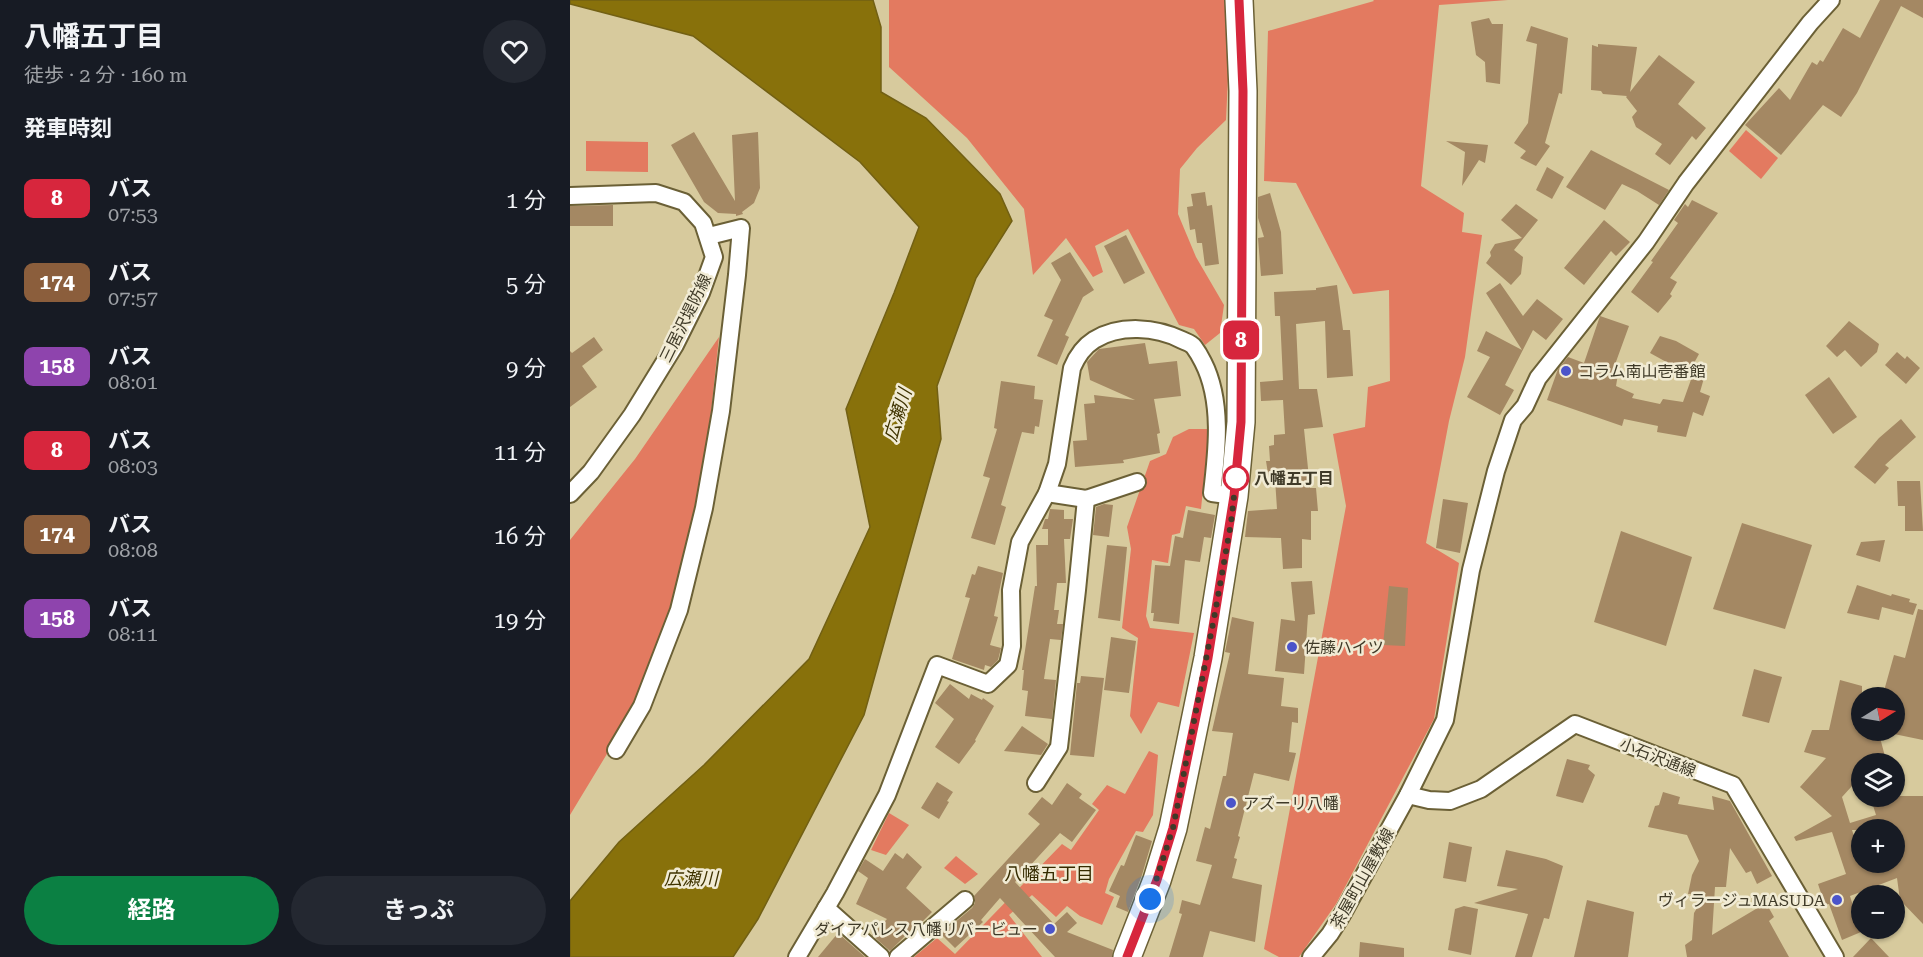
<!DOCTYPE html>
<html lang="ja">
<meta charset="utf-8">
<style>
body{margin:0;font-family:"Roboto Serif","Noto Sans JP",serif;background:#242831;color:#f1f3f6;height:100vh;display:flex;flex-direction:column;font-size:22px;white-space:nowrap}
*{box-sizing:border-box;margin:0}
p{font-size:20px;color:#9ea1a6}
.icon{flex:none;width:33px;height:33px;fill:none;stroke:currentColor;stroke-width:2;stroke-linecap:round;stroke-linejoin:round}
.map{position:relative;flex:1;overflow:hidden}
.panel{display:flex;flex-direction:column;background:#171b24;width:570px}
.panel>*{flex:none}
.badge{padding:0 12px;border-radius:9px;font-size:21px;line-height:39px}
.needle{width:39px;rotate:79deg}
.fabs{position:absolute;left:1281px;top:687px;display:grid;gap:12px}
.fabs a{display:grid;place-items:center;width:54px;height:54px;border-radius:50%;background:#171b24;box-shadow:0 2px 4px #0004;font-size:30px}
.you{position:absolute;width:30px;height:30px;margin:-15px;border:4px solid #fff;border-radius:50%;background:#1a73e8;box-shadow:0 0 0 9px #1a73e833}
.map>.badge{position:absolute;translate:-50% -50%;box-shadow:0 0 0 3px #fff}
h2{padding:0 24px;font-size:22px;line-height:54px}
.round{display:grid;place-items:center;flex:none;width:63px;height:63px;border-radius:32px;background:#242831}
.headline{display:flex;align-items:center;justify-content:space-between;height:102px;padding:0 24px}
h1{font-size:28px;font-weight:700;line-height:45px}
.button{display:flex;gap:12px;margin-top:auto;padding:12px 24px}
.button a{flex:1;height:69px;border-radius:36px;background:#0b8043;color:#fff;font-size:24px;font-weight:700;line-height:69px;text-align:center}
.button a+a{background:#242831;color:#f1f3f6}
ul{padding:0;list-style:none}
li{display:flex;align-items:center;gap:18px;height:84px;padding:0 24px}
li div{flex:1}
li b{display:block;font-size:22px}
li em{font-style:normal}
li .badge{min-width:66px;font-weight:700;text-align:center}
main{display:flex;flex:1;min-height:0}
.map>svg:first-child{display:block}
.green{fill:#e37a60}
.water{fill:#88710b;stroke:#726014;stroke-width:1.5}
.building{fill:#a48863;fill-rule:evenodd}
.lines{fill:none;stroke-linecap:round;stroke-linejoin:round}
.street-casing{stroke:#6b6036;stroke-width:20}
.primary-casing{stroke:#6b6036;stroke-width:30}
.street{stroke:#fff;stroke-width:16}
.primary{stroke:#fff;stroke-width:27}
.line-casing{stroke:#fff;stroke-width:14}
.line{stroke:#d7263d;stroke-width:9}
.walk{stroke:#3f3a28;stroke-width:6;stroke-dasharray:0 10.8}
.poi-dot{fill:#4b54ca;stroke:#f1ebd4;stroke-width:2}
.stop-dot{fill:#fff;stroke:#d7263d;stroke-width:3}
.labels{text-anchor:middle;stroke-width:5;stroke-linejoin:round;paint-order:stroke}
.street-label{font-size:16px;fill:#3f3a28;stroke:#f1ebd4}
.poi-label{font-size:16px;fill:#3f3a28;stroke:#f1ebd4;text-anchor:start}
.stop-label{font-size:16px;font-weight:bold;fill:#3f3a28;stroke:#f1ebd4;text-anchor:start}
.water-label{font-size:18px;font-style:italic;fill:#3f3300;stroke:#f1ebd4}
.neighbourhood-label{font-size:18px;fill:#352b00;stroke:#f1ebd4}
</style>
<main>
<section class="panel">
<div class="headline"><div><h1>八幡五丁目</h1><p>徒歩 · 2 分 · 160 m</p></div><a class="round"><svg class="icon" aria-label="heart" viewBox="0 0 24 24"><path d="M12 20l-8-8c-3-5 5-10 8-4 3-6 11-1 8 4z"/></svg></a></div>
<h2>発車時刻</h2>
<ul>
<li><span class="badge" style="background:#d7263d;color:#fff">8</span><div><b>バス</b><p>07:53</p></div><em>1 分</em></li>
<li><span class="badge" style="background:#8b5e3c;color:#fff">174</span><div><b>バス</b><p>07:57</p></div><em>5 分</em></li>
<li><span class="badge" style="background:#8e44ad;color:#fff">158</span><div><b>バス</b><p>08:01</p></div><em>9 分</em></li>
<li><span class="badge" style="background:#d7263d;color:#fff">8</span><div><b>バス</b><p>08:03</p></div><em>11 分</em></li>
<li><span class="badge" style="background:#8b5e3c;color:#fff">174</span><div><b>バス</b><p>08:08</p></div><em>16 分</em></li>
<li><span class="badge" style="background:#8e44ad;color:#fff">158</span><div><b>バス</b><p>08:11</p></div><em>19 分</em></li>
</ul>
<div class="button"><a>経路</a><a>きっぷ</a></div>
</section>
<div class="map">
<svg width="1353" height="957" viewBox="0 0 1353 957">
<rect width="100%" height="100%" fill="#d7ca9d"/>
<!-- green -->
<g class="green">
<path d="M319,0h341l1,15 -5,105 -29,28 -17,21 -2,45 18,43 28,48 -4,28 -15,12 -11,-16 -15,-4 -51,-96 -33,17 8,26 -10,5 -27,-39 -33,37 -9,-66 -57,-71 -78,-71z"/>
<path d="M803,0h135l-69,5 -18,181 43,27 -2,19 20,3 -17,122 -16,64 -23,122 33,20 -25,156 -98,185 -37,53h-20l-15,-8 82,-443 -13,-72 32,-7 3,-40 22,-6 -1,-91 -36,4 -57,-111 -32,-2 4,-150 106,-30z"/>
<path d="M1176,130l32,28 -17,21 -32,-28z"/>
<path d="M16,141l62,1v30l-62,-1z"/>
<path d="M149,337l-17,160 -49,169 -34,68 -49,81v-275l65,-81z"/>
<path d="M619,429h20l-8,80 -15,-3 -6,27 -8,2 -4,28 -16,-3 -6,56 4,12 44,5 -15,74 -21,-5 -17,32 -11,-18 8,-78 -16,-10 9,-79 -4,-22 23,-66 16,-7 7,-17z"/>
<path d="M579,751l9,4 -5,60 -10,17 -7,-1 -27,48 -4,14 9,4 -12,28 -22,-9 -13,-10 -11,11 -24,-22 -23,20 33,42h-128l23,-19 18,16 107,-110 9,6 28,-40 -7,-6 15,-19 18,9z"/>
<path d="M319,813l20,12 -23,30 -15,-5z"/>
<path d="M386,856l22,18 -13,10 -21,-16z"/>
</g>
<!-- water -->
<path class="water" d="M0,0h303l8,27v65l45,26 74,76 12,27 -36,57 -39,108 4,53 -77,276 -106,204 -25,38h-163v-56l49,-59 85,-77 105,-106 61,-132 -24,-118 48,-116 25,-66 -59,-65 -167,-126 -123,-32z"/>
<!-- building -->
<g class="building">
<path d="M1310,0h43v18l-22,-12 -44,87 -16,24 -18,-12 -42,50 -36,-30 34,-37 11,12 22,-38 5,3 3,-5 3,2 20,-34 17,10z"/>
<path d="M919,18l3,6h11l-3,60 -14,-2 -1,-20 -9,-7 -5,-33z"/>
<path d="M961,26l37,12 -6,56 -3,-1 -14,50 5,3 -14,20 -16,-8 6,-7 -12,-8 14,-20 9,-79 -11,-3z"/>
<path d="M1028,44l39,3 -7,45 29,-37 36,27 -17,22 28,24 -10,12 -4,-4 -22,29 -15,-11 7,-10 -26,-17 -4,-10 5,-6 -11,-14 1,-1 -24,-2 -2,-3 -10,-1 1,-45 6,2z"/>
<path d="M124,132l41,69 -3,-66 26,-3 2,56 -6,15 -12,9 1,2 -7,2v-2l-18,-1 -14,-11 -33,-57z"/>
<path d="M876,141l42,4 -3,18 -6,-3 -17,26 3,-34z"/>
<path d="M1021,150l31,16 47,24 -10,15 -22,-14 -15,-7 -17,26 -39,-23z"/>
<path d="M977,167l17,10 -12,22 -16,-9z"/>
<path d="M635,192l2,14 5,-1 7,59 -14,2 -3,-23h-5l-2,-14 -5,1 -3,-23 6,-1 -2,-12z"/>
<path d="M700,193l11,39 2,42 -22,2 -3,-38 6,-1 -6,-19v-21z"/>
<path d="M1122,200l26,13 -48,65 7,4 -7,12 2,2 -14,17 -27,-21 22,-30 -2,-1 27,-38 -4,-3 11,-16 3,3z"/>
<path d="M946,204l22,16 -24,30 9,7 -2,17 -10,11 -25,-22 5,-7 -1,-4 5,-8 27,-6 -21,-18z"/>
<path d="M43,205v21h-43v-20z"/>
<path d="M1034,220l26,22 -14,14 -5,-5 -27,34 -20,-17z"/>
<path d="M556,235l19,38 -21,11 -20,-38z"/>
<path d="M500,252l24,38 -11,7 -18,38 4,2 -12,28 -20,-9 16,-36 -9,-4 17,-36 -10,-17z"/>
<path d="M930,283l23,33 14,-17 26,20 -17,21 -13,-10 -28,55 9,5 -14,25 -33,-18 23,-40 -13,-6 9,-20 36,19 -36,-57z"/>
<path d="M767,285l6,45h7l3,46 -26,2 -2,-57 -29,3 3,65h18l6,38 -19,2 6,59h6l2,23h-7v29l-9,-1v29l-19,1 -2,-31 -36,-1 3,-26 29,-2 -2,-30 -6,1 -3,-19h4l-1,-15 5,-1v-10l11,-1 -2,-34 -22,1 -1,-19 23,-2 -3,-64h-5l-1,-24 42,-2v-2z"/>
<path d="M1030,316l29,10 -16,44 5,4 -2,12 18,8 -2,4 28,6 3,-5 20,3 10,-28 11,4 -4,14 10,4 -7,20 -10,-4 -7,25 -29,-5 1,-6 -34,-7 -2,7 -75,-26 11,-31 10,-12 16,6z"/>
<path d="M1279,321l30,23 -2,8 -16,15 -16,-17 -8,7 -11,-11z"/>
<path d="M1090,336l16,5 23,13 -11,20 -38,-21z"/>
<path d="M24,337l9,13 -21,16 15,21 -27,20v-56l2,2z"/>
<path d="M575,343l4,21 28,-3 4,35 -27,3 6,34 -3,1 3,19 -37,7 1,3 -49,4 -2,-26 14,-1 -3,-36 11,-1 -1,-8 41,5 -45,-20 -3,-18 12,-13z"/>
<path d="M1327,352l8,7 2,-3 13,12 -14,16 -21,-19z"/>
<path d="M1259,377l28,40 -24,17 -28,-39z"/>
<path d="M431,381l34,5 -1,13 9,1 -4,27 -4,-1 -1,8 -12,-2 -21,73 5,2 -11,38 -24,-7 19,-60 -7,-2 14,-47 -3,-1z"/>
<path d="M1331,419l15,18 -31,28 4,3 -14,16 -21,-17 25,-29z"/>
<path d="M1327,481h23l3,50h-18v-25h-7z"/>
<path d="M873,499l25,4 -8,50 -24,-5z"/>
<path d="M534,504l9,1 -4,32 -16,-2 3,-28z"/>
<path d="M480,509l14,1v9h9l-3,20h-6l2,44h-9l-3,27h5l-2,14h6l-2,16 -11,-1 -6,40 12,1 -4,39 -27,-3 3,-25 -6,-1 2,-20h-2l13,-84h2l-1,-41h12v-16h-6l3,-10h3z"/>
<path d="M618,510l27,5 -4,23 -7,-1 -4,25 -15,-2 -6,64 -26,-3 1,-8h-3l4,-48 15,1 5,-30 8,2z"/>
<path d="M1172,523l70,22 -27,84 -72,-20z"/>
<path d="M1051,531l71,26 -26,89 -72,-24z"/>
<path d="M1315,540l-5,22 -24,-7 5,-13z"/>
<path d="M537,545l20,2 -7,74 -22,-3z"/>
<path d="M408,566l25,7 -9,43 4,1 -8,28 11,3 -3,12 -7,7 -6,-2 -1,5 -32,-11 18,-61 -5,-1 7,-23 3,1z"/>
<path d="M742,581l3,33 -7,1 -4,59 -29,-3 6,-52 14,2 -4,-39z"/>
<path d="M1287,585l34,11 1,-2 18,5 -1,3 8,2 -4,11 -31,-8 -3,13 -32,-7z"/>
<path d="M819,586l19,2 -3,58 -22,-1z"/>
<path d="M1348,609l5,1v130l-29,-6v-36h-12l12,-43 11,3z"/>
<path d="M662,617l22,5 -6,52 36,4 -3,28 17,2v15l-6,-1 -3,30 7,1 -7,28 -35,-8 -16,63 2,1 -6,21 3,1 -5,19 30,7 -7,57 -45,-11 -7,26h-34l13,-43 -3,-1 3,-13 18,5 12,-40 -16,-4 9,-34 5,2 13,-53h3l7,-43 -21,-2 18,-78 -5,-1z"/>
<path d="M541,637l25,4 -7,52 -25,-3z"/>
<path d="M1184,669l28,8 -13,46 -27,-7z"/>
<path d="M511,676l23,2 -10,79 -24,-2 7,-72h3z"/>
<path d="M1270,680l22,6v44h16l9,34h-25v11l-20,22 8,26 26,-8 -6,-19h53v128l-23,-24 -3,-22 -47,18 11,36 -19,8 -13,-36 -4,1 -7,-21 28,-10 -14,-42 -36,9 -2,-4 38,-21 -32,-29 26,-29 -22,-6 8,-22h17zM1282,830h42v32h-16l-14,5z"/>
<path d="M380,684l19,15 2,-5 11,6 1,-2 11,8 -19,34 1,1 -17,23 -24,-17 19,-28 -19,-16z"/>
<path d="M452,726l26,18 -7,11 -37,-4z"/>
<path d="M997,759l23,6 -2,4 7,6 -12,28 -27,-7z"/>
<path d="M367,782l16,10 -6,9 2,1 -10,17 -18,-11z"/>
<path d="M497,783l15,11 -3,4 17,12 -24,32 -12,-9 -45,49 39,42 13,-12 10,11 -10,9 46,18 -1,7h-57l-55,-59 -19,22 2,2 -28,26 -14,-14 31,-26 3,-5 -1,-7 66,-72 -12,-10 14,-17 10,8z"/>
<path d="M1093,792l17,5 -2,7 36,6 -2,-14 18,5 42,75 -15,8 -6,-13 -5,2 -16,-25 -4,39h-11l-3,48 54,-32 8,14 -5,4 20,36h-102l-2,-12 7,-5 2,-27 12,-20 -18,1 4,-19 7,-14 -12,-26 -39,-8 7,-21 4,-1z"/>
<path d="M566,835l16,6 -10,34 -14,37 -12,-5 4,-11 -11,-5 12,-26 3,1z"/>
<path d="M879,842l23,5 -6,35 -23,-4z"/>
<path d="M936,850l40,9 17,7 -14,53 -5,-1 -12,39h-17l13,-43 -54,-11 44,-14 -21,-3z"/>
<path d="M325,853l8,6 4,-6 15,14 -16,21 26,24 -13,13 -2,-1 -27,27 -18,-16 15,-16 -31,-15 12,-26 -10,-7 7,-12 18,12z"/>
<path d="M1017,900l47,12 -6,45h-54z"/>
<path d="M894,906l14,3 -7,46 -23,-5 7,-41z"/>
<path d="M268,933l27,24h-47z"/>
<path d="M1301,938l18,19h-36z"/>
<path d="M790,942l44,6v9h-45z"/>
</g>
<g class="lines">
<!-- street casing -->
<g class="street-casing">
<g id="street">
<path d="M0,196l86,-3 28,9 19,21 11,34 -13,36 -26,52 -43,70 -41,57 -21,22"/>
<path d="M477,493l39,6 51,-17"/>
<path d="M46,750l26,-44 37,-96 25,-102 17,-97 16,-136 4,-47 -32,8"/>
<path d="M466,783l23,-36 18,-157 9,-91"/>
<path d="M838,795l21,5 21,1 31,-12 94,-65 158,61 102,172"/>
<path d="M256,908l55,49"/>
<path d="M227,957l38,-64 52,-98 50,-130 51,19 20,-19 4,-19 -1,-56 9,-48 27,-49 10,-29 15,-96c5,-12 11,-21 22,-28 26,-16 62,-13 88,0 4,2 9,3 12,7 3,4 7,11 9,15 20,39 14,89 9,131l22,3"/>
<path d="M328,957l67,-57"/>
<path d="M741,957l19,-23 12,-19 66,-120 37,-75 26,-150 25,-99 17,-51 12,-14 13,-28 108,-136 40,-59 124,-160 21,-23"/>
</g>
</g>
<!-- primary casing -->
<g class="primary-casing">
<path id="primary" d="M557,957l30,-77 16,-52 35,-170 26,-162 7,-74 2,-331 -4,-91"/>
</g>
<!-- street -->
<use href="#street" class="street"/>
<!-- primary -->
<use href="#primary" class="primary"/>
</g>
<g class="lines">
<!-- line casing -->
<g class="line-casing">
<path id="line" d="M557,957l30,-77 16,-52 35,-170 26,-162 7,-74 2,-331 -4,-91"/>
</g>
<!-- line -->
<use href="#line" class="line"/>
<!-- walk -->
<path class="walk" d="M580,899l23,-71 9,-45 33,-170 16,-90 5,-45"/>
</g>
<!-- markers -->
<g class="poi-dot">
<circle cx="996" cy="371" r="6"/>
<circle cx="722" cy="647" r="6"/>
<circle cx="661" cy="803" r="6"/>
<circle cx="1267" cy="900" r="6"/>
<circle cx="480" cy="929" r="6"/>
</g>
<circle class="stop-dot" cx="666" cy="478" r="12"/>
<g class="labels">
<!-- street labels -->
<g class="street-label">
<text transform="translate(115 318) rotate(-64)" y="6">三居沢堤防線</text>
<text transform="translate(1088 757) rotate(21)" y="6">小石沢通線</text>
<text transform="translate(792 878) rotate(-61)" y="6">茶屋町山屋敷線</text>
</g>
<!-- poi labels -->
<g class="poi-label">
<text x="1008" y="377">コラム南山壱番館</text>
<text x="734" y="653">佐藤ハイツ</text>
<text x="673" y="809">アズーリ八幡</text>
<text x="1255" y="906" text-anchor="end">ヴィラージュMASUDA</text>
<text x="468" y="935" text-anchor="end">ダイアパレス八幡リバービュー</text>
</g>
<!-- stop labels -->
<g class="stop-label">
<text x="684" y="484">八幡五丁目</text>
</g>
<!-- water labels -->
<g class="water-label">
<text transform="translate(328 415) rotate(-73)" y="6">広瀬川</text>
<text x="121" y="885">広瀬川</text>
</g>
<!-- neighbourhood labels -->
<g class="neighbourhood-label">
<text x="479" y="880">八幡五丁目</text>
</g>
</g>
</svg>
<div class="fabs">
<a><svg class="needle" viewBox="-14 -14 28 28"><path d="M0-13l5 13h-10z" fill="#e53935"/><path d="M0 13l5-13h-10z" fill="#9ea1a6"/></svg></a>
<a><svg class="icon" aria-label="layers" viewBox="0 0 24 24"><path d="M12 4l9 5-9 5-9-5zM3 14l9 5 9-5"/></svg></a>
<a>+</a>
<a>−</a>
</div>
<div class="you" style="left:580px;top:899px"></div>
<b class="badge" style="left:671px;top:340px;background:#d7263d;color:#fff">8</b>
</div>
</main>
